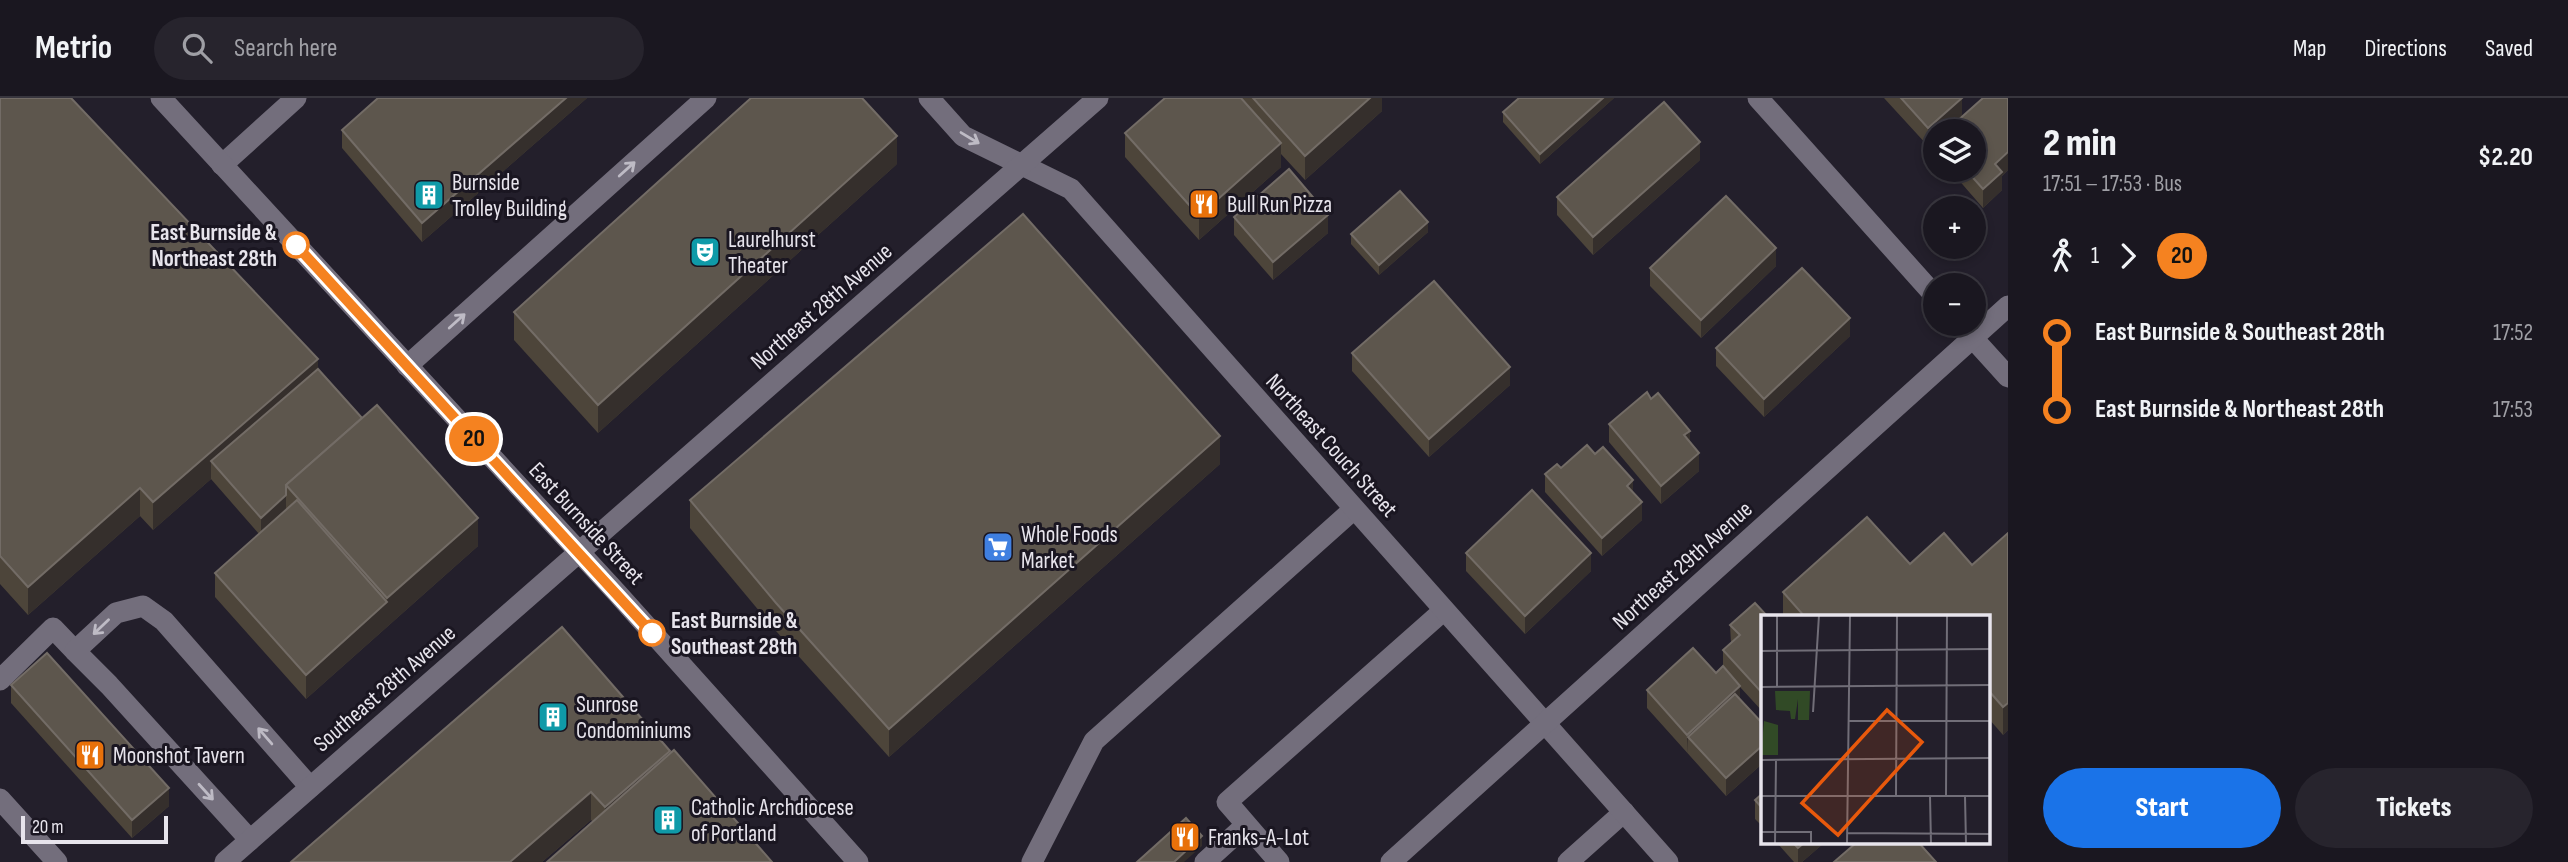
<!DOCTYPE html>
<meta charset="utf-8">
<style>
body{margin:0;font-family:"Sofia Sans Condensed",sans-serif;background:#27242d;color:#f1f3f6;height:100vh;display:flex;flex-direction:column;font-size:26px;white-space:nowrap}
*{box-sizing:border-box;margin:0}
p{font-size:23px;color:#9f9fa5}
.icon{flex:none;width:38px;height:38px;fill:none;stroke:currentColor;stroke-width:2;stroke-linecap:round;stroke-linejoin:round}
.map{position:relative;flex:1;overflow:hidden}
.side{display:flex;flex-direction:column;background:#1a1720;width:560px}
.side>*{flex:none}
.badge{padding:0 14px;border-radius:23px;font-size:24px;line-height:46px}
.fabs{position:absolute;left:1923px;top:21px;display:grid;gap:14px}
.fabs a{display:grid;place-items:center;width:63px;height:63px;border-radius:50%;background:#1a1720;box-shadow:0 4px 10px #0003,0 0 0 2px #38363e;font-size:35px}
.scale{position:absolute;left:21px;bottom:18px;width:147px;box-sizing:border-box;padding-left:7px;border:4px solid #e7e4ec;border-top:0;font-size:19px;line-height:24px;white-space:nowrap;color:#e7e4ec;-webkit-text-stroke:5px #1a1621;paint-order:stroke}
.map>.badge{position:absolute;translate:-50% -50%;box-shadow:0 0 0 4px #fff}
.legs{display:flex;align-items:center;gap:10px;height:77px;padding:0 35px;font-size:23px}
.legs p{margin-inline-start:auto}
.headline{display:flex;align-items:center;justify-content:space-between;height:119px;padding:0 35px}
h1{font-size:38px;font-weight:800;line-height:52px}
.cta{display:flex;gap:14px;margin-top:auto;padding:14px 35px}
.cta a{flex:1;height:80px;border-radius:42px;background:#1a73e8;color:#fff;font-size:28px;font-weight:800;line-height:80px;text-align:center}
.cta a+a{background:#27242d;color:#f1f3f6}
ul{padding:0 35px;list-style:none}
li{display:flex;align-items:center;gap:24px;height:77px;font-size:26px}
li i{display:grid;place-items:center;width:10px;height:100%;margin:0 9px;background:currentColor}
li i::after{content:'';width:18px;height:18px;margin:-9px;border:5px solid;border-radius:50%;background:#1a1720}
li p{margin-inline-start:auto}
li:first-child i{background:linear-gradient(#0000 50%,currentColor 0)}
li:last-child i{background:linear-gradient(currentColor 50%,#0000 0)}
header{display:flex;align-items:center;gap:42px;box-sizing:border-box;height:98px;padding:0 35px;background:#1a1720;border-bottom:2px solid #38363e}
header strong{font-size:33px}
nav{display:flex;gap:38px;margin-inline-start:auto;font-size:24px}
.search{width:490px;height:63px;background:#27242d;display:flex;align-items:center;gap:18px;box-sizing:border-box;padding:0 24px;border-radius:38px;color:#9f9fa5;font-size:26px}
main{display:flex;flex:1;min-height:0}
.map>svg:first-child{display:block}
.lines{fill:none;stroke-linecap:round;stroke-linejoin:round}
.service{stroke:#736e7c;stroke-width:21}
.pedestrian{stroke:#736e7c;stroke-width:21}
.minor{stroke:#736e7c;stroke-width:21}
.tertiary{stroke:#736e7c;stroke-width:21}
.secondary{stroke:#736e7c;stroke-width:21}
.wall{fill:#4d453a}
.shaded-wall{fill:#352f2c}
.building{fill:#5d564d;stroke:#736c66;stroke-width:2}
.oneway{stroke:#bebbc5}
.line-1-casing{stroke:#fff;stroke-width:16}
.line-1{stroke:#f58220;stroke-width:10}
.stop-1-dot{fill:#fff;stroke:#f58220;stroke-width:3.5}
.labels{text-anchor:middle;stroke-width:6;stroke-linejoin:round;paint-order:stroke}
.poi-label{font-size:23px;fill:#e7e4ec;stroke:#1a1621;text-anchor:start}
.stop-label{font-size:23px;font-weight:bold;fill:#e7e4ec;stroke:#1a1621;text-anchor:end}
.street-label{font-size:23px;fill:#e7e4ec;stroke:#1a1621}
.inset-road{fill:none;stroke:#716e78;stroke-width:2}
.view{fill:#e8590c;fill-opacity:0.15;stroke:#e8590c;stroke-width:3.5}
.inset-edge{fill:none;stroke:#e7e4ec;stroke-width:3.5}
</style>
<header>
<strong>Metrio</strong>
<div class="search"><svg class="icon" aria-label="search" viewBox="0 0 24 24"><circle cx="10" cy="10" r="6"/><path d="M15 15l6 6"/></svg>Search here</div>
<nav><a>Map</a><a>Directions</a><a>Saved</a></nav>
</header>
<main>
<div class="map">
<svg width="2008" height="764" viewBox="0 0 2008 764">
<rect width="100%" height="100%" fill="#231f2b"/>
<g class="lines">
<!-- service -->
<g class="service">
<path d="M222,67l74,-67"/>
<path d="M407,268l299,-268"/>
<path d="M0,582l53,-52 22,23"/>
<path d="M250,742l-141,-155 -34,-34 41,-38 27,-7 21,15 146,166"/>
<path d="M1032,764l62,-121 260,-232"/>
<path d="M1205,764l41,-37"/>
<path d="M1279,764l-52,-60 216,-191"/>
<path d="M1568,764l56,-50"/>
</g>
<!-- pedestrian -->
<path class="pedestrian" d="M0,701l57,63"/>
<!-- minor -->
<g class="minor">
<path d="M929,0l34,38 108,53 597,673"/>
<path d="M1758,0l178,199"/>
<path d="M1960,226l48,53"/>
<path d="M1391,764l617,-556"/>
</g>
<!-- tertiary -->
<path class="tertiary" d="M225,764l873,-764"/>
<!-- secondary -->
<path class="secondary" d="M161,0l456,495 241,269"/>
</g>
<!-- wall -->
<g class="wall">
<path d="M0,0l318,271 160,177 -172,153 -91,-102v-24l44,-39 -48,-55 -58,51 -13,-14 -112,99 -28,-31z"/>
<path d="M587,0l-165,144 -80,-94v-18z"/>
<path d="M1165,0h217v13l-77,69 -24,-26v13l-82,73 -74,-83v-24z"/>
<path d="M1614,0l-74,66 -37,-42v-10z"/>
<path d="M1884,0h78l-26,33v9l-8,6z"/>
<path d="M2008,0v72l-6,6v14l-19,18 -33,-38h24z"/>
<path d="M1700,62l-107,95 -36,-40v-18z"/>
<path d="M897,66l-299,269 -84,-93v-28z"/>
<path d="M1234,119l94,16 -55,47 -39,-45z"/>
<path d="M1428,134l-49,43 -28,-31v-10z"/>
<path d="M1776,168l-75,72 -51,-52v-18z"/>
<path d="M1850,238l-86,81 -48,-51v-18z"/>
<path d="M1352,255l158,32 -81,72 -77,-86z"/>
<path d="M1609,326l81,18 9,29 -38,33 -52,-62z"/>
<path d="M1220,366l-331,293 -113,-126 -86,-103v-28z"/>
<path d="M1561,370l72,24 9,28 -40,36 -57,-64v-18z"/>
<path d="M2008,435v197l-5,5 -14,-16v-102h-206v-25l127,-28 62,1z"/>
<path d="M1466,455l125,18 -66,63 -59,-63z"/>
<path d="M1763,519v95l-23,-25v12l23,25v39l-37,33 -79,-88v-18l69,-17 7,-6v-17l8,-7 -1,-18z"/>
<path d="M11,587l158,121 -37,32 -121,-135z"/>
<path d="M670,656l-77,68 -2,-2 -49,42h-251z"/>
<path d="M1763,695v34l-8,-8v-19z"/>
<path d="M1777,745h47l-22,19h-8z"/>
</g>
<!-- shaded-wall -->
<g class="shaded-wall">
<path d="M566,0h21l-165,144v-19z"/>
<path d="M1370,0h12v13l-77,69v-24z"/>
<path d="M1603,0h11l-74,66v-10z"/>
<path d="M1962,0v18l-17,15h-9v9l-8,6v-18z"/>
<path d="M897,38v28l-299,269v-28z"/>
<path d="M1700,44v18l-107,95v-18z"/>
<path d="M1281,45v24l-82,73v-24z"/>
<path d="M2008,54v18l-6,6v14l-19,18v-19l12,-25z"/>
<path d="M1328,117v18l-55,47v-18z"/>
<path d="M1428,124v10l-49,43v-10z"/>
<path d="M1776,150v18l-75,72v-18z"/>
<path d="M1850,220v18l-86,81v-18z"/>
<path d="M318,261v28l-107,74v18l-58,51v-28z"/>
<path d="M1510,269v18l-81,72v-18z"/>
<path d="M1690,333v18l-6,-14z"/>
<path d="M1220,338v28l-331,293v-28z"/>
<path d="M1699,355v18l-38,33v-18z"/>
<path d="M1633,382v18l-6,-12z"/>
<path d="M140,390v28l-112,99v-28z"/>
<path d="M286,397v18l-25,23v-18z"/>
<path d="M1642,404v18l-40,36v-18z"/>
<path d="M478,420v28l-172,153v-24l81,-73v-4z"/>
<path d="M1591,455v18l-66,63v-18z"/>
<path d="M1740,588v18l-52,33 -1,16v-18z"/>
<path d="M2008,605v27l-5,5v-28z"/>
<path d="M1763,647v18l-37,33v-18z"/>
<path d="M670,653v28l-65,56v-28z"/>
<path d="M169,690v18l-37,32v-18z"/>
<path d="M591,694v28l-49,42h-32z"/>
<path d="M1202,738v10l-18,16h-10z"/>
<path d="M1804,745h20l-22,19h-4v-14z"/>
</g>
<!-- building -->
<g class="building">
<path d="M0,0h71l247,261 -165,143 -13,-14 -112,99 -28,-31z"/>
<path d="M378,0h188l-144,125 -80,-93z"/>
<path d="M751,0h111l35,38 -299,269 -84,-93z"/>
<path d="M1165,0h76l40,45 -82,73 -74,-83z"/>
<path d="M1253,0h117l-65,58z"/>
<path d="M1519,0h84l-63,56 -37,-42z"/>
<path d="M1901,0h61l-34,30z"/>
<path d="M1983,0h25v54l-13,12 7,8 -19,17 -17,-19h8v-39h-28z"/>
<path d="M1664,4l36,40 -107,95 -36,-40z"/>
<path d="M1289,71l39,46 -55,47 -39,-45z"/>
<path d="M1400,93l28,31 -49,43 -28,-31z"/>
<path d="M1726,98l50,52 -75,72 -51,-52z"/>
<path d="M1023,116l197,222 -331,293 -113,-126 -86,-103z"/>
<path d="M1802,170l48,50 -86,81 -48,-51z"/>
<path d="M1434,183l76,86 -81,72 -77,-86z"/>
<path d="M318,271l44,49 -76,67v10l-25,23 -50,-57z"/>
<path d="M1647,294l4,7 7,-6 32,38 -6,4 15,18 -38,33 -52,-62z"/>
<path d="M377,307l101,113 -91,80 -101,-113z"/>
<path d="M1587,347l8,9 8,-7 30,33 -6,6 15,16 -40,36 -57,-64 12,-10 4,4z"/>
<path d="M1532,392l59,63 -66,63 -59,-63z"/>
<path d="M297,402l90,102 -81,73 -91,-102z"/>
<path d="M1867,419l43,47 34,-31 28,32 36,-32v170l-5,4 -14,-16v-74h-184l-22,-25z"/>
<path d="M1755,505l13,14h-5v77l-40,-44 17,-15 -10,-10z"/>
<path d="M562,529l108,124 -65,56 -14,-15 -81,70h-219z"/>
<path d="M1693,550l23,25 7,-7 17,20 -53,49 -40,-45z"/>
<path d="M47,555l122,135 -37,32 -121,-135z"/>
<path d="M1735,596l28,30v21l-37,33 -38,-41z"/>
<path d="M674,652l98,112h-225z"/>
<path d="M1763,695v16l-8,-9z"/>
<path d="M1186,720l16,18 -28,26h-37z"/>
<path d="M1793,745h11l-6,5z"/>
<path d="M1856,745h63l17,19h-102z"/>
</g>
<!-- one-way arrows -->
<defs><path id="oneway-shaft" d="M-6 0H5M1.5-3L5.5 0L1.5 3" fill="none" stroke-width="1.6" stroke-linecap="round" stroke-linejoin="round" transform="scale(1.75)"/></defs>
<g class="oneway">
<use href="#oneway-shaft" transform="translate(970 40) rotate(31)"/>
<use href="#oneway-shaft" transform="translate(627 71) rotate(-42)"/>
<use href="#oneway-shaft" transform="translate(457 223) rotate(-42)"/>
<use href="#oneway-shaft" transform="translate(101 529) rotate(136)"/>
<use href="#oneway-shaft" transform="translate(265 638) rotate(-131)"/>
<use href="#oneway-shaft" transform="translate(206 694) rotate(48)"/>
</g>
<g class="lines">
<!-- line-1 casing -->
<g class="line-1-casing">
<path id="line-1" d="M296,147l356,388"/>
</g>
<!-- line-1 -->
<use href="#line-1" class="line-1"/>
</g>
<!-- icons -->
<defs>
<g id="building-square" transform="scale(1.575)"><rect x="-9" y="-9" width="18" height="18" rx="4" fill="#0f9aa8" stroke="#1a1621"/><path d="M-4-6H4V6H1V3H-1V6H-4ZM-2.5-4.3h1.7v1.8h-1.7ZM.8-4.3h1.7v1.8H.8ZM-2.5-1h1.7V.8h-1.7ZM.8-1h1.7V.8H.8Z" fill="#fff"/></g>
<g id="restaurant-square" transform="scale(1.575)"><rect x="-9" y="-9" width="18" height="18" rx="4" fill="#e8710a" stroke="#1a1621"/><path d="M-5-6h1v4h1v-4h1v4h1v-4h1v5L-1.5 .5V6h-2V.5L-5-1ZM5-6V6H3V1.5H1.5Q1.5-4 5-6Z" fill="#fff"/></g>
<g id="theatre-square" transform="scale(1.575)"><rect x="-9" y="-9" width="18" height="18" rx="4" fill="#0f9aa8" stroke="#1a1621"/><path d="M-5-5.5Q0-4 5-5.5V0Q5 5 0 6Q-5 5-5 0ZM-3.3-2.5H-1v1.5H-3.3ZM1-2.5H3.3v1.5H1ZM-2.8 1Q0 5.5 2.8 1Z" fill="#fff"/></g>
<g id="supermarket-square" transform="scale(1.575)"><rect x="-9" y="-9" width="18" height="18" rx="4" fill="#3f7fe0" stroke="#1a1621"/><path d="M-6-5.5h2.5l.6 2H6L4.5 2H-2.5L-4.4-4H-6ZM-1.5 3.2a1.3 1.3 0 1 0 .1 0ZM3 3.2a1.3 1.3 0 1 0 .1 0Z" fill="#fff"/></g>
</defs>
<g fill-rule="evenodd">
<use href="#building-square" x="429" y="97"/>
<use href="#restaurant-square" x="1204" y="106"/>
<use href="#theatre-square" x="705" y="154"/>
<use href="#supermarket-square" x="998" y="449"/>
<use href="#building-square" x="553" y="619"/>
<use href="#restaurant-square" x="90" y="657"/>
<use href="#building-square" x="668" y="722"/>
<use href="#restaurant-square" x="1185" y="739"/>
</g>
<!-- markers -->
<g class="stop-1-dot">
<circle cx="296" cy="147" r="12"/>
<circle cx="652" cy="535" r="12"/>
</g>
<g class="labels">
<!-- poi labels -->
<g class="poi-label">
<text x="452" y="92">Burnside<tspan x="452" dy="26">Trolley Building</tspan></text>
<text x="1227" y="114">Bull Run Pizza</text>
<text x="728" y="149">Laurelhurst<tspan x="728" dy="26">Theater</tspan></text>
<text x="1021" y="444">Whole Foods<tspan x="1021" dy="26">Market</tspan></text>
<text x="576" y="614">Sunrose<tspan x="576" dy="26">Condominiums</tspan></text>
<text x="113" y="665">Moonshot Tavern</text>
<text x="691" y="717">Catholic Archdiocese<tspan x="691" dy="26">of Portland</tspan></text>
<text x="1208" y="747">Franks-A-Lot</text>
</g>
<!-- stop labels -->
<g class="stop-label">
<text x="277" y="142">East Burnside &amp;<tspan x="277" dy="26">Northeast 28th</tspan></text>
<text x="671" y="530" text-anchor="start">East Burnside &amp;<tspan x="671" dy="26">Southeast 28th</tspan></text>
</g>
<!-- street labels -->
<g class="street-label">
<text transform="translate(821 208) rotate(-41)" y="8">Northeast 28th Avenue</text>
<text transform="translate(1332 347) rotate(48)" y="8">Northeast Couch Street</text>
<text transform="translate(587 425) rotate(47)" y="8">East Burnside Street</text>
<text transform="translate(1682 467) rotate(-42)" y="8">Northeast 29th Avenue</text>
<text transform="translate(384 590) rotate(-41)" y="8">Southeast 28th Avenue</text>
</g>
</g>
<!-- overview -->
<g transform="translate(1761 517)">
<rect width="229" height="229" fill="#231f2b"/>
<path d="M14,76h35l-1,29h-11v-21l-3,20h-4l-1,-8 -14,-1zM3,106l14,4v30h-17z" fill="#314a26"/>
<path class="inset-road" d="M16,0v72M0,36l230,-2M0,72l230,-2M52,97l6,-97M88,106h142M0,145l230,-2M135,180l1,-180M0,181h230M169,181l1,48M185,181l1,-181M204,181l1,48M0,217h50v12M86,218l144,1M14,229l1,-84M86,229l3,-229"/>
<path class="view" d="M126,95l35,32 -84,93 -36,-32z"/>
<rect width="229" height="229" class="inset-edge"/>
</g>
</svg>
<div class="fabs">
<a><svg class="icon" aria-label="layers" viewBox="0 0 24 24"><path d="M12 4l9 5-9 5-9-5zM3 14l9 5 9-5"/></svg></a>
<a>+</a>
<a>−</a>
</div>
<div class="scale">20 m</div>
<b class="badge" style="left:474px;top:341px;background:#f58220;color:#111">20</b>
</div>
<section class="side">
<div class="headline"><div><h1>2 min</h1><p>17:51 – 17:53 · Bus</p></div><b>$2.20</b></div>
<div class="legs"><svg class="icon" aria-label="walk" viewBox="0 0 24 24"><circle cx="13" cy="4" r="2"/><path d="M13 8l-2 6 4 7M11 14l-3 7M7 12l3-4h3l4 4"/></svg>1<svg class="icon" aria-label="forward" viewBox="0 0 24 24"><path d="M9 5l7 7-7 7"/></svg><b class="badge" style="background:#f58220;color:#111">20</b></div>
<ul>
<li><i style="color:#f58220"></i><b>East Burnside &amp; Southeast 28th</b><p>17:52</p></li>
<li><i style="color:#f58220"></i><b>East Burnside &amp; Northeast 28th</b><p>17:53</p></li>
</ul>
<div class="cta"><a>Start</a><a>Tickets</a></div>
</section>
</main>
